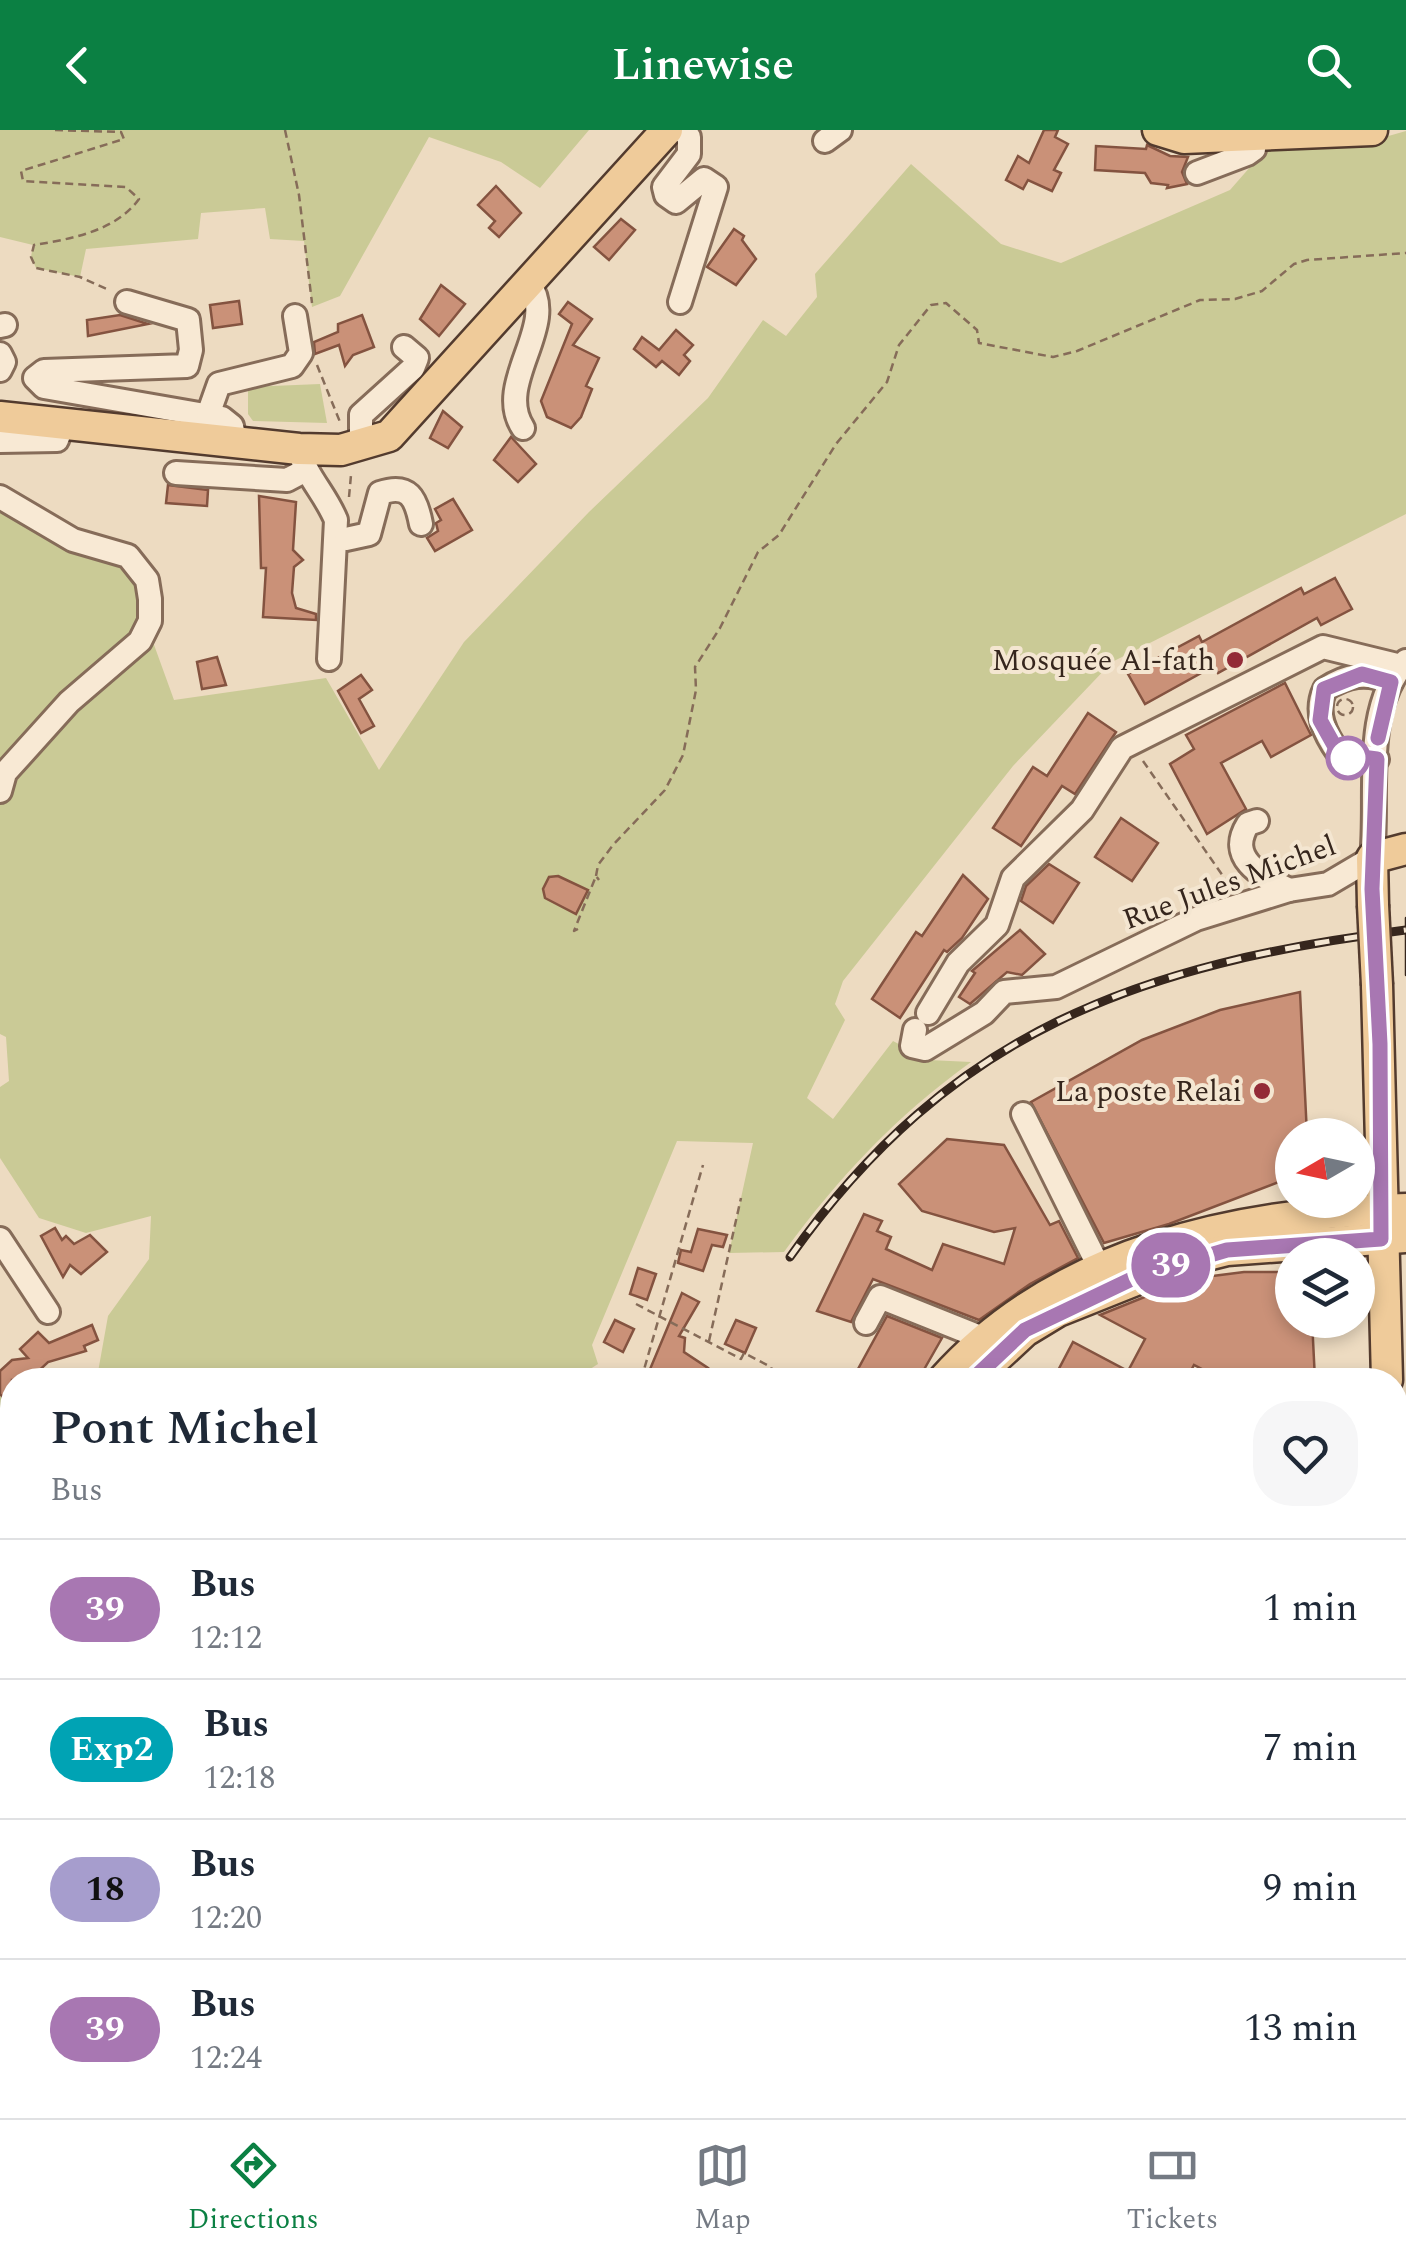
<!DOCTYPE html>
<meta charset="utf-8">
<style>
body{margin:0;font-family:Spectral,serif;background:#f6f6f7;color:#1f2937;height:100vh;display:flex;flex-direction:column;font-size:38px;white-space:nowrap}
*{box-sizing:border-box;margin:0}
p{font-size:32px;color:#747a83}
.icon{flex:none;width:55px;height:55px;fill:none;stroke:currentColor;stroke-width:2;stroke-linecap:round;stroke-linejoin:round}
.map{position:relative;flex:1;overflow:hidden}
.side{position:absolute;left:0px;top:1238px;width:1408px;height:752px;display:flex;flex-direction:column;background:#fff;border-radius:40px 40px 0 0;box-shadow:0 5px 15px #0003}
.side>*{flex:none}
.badge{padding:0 20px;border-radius:32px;font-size:35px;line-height:65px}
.needle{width:65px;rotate:261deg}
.tools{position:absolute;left:1275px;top:988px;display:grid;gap:20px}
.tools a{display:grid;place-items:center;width:100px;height:100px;border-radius:50%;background:#fff;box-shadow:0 5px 15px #0003;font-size:50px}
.map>.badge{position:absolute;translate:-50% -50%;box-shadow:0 0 0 5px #fff}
.round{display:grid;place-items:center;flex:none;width:105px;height:105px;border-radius:40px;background:#f6f6f7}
.head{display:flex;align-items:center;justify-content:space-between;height:170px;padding:0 50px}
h1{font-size:48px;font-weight:600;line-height:75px}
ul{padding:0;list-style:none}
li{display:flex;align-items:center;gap:30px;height:140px;padding:0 50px;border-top:2px solid #e0e1e3}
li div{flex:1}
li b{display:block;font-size:38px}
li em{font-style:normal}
li .badge{min-width:110px;font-weight:700;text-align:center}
header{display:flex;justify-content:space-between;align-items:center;height:130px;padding:0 50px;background:#0b8043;color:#fff;font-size:45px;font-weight:600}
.tab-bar{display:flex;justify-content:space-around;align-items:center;height:140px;border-top:2px solid #e0e1e3;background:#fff;font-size:28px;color:#747a83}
.tab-bar a{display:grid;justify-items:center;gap:5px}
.tab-bar .on{color:#0b8043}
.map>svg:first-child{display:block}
.green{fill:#caca96}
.water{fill:#a4bfb4;stroke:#6b8d81;stroke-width:2.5}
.building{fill:#ca9178;stroke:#845340;stroke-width:2.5}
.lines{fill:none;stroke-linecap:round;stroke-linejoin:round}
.minor-casing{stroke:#866c59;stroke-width:28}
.major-casing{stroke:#533b2e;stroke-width:35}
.path{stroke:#866c59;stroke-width:2.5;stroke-dasharray:8 5;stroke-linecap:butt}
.minor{stroke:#f8e9d4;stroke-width:22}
.major{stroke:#efcb9a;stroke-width:30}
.tram{stroke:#36261d;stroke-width:2.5}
.rail-casing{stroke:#36261d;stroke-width:9}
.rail{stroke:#f4e6d1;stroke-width:5;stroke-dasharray:15;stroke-linecap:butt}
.major-bridge-casing{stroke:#533b2e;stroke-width:35;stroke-linecap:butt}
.major-bridge{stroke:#efcb9a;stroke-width:30}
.line-casing{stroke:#fff;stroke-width:22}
.line{stroke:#a877b2;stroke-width:15}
.poi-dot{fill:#932b37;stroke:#f4e6d1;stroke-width:4}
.stop-dot{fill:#fff;stroke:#a877b2;stroke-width:5}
.labels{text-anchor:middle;stroke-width:8;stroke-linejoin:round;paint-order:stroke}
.poi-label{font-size:30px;fill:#36261d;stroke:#f4e6d1;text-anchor:end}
.street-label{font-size:30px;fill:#36261d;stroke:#f4e6d1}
</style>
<header><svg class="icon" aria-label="back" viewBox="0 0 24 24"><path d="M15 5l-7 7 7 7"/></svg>Linewise<svg class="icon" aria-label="search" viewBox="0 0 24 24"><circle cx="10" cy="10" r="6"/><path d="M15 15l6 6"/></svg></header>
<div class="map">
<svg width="1406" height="1988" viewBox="0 0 1406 1988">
<rect width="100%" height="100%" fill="#eddbc1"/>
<!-- green -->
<g class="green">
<path d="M0,0h589l-49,58 -39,-26 -72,-25 -89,159 -28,11 -8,-66 -34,-2 -5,-31 -64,5 -3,26 -112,10 -6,28 -44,-9 -5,-11 2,-12 -33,-8z"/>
<path d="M1406,1v383l-294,148 -99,104 -170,215 -8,23 10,16 -38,78 26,21 60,-78 36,19 42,2c-75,54 -133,116 -187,190l-55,1 24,-110 -76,-2 -85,204 6,19 -25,16h-483l8,-8 10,-56 41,-57 2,-43 -65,17 -47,-15 -39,-60v-71l9,-6 -3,-44 -6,-3v-538l132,58 17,77 25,69 152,-22 53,92 85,-128 125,-130 119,-114 55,-78 23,16 31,-39 -2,-23 96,-110 90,80 60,19 169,-73 28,-32 1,-12 119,-7z"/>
<path d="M320,254l7,39 -74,-2 -5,-7v-27z"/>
<path d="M0,1243l12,18v510l-11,2z"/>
<path d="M12,1885v93h173l-3,10h-182v-98z"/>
</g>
<!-- water -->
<path class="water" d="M702,1978h189l-8,10h-186z"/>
<!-- building -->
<g class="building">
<path d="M1044,0h14l-3,7 13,7 -14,26 7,3 -9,18 -24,-11 -5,9 -17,-9 12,-24 11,7z"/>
<path d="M1147,15l23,11 18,1 -6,15 5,12 -20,4 1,-3 -17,-2 -6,-10 -50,-3 1,-24 50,3z"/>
<path d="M496,56l25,27 -22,24 -10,-9 6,-7 -17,-16z"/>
<path d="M621,89l14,11 -26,30 -15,-13z"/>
<path d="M734,99l10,7 -2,4 14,19 -20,26 -29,-18z"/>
<path d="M441,155l24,19 -26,32 -19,-17z"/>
<path d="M239,171l3,23 -29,4 -3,-23z"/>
<path d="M568,172l24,17 -19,26 26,13 -13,28 6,3 -11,28 -10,11 -24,-11 -6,-16 31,-77 -13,-10z"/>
<path d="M120,185l28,9 -60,12 -1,-16z"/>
<path d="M362,185l12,32 -21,8 -8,11 -6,-21 -24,9 -1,-12 24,-10v-8z"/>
<path d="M676,200l17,15 -9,10 6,6 -11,14 -17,-14 -6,6 -22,-18 8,-12 17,13z"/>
<path d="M443,281l19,16 -14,21 -18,-10z"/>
<path d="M511,307l25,27 -18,18 -24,-22z"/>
<path d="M168,355l40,5 -1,16 -41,-3z"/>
<path d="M259,366l37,6 -3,48 10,10 -9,7 -2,26 4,15 20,6v6l-53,-3 3,-49h-5z"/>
<path d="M453,369l19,31 -37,21 -8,-13 11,-7 -2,-8 5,-3 -6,-11z"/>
<path d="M1335,448l17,31 -31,16 -4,-7 -99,55 -4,-7 -69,38 -17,-30 71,-38 3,6 99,-54 3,6z"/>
<path d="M217,527l9,28 -24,4 -5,-27z"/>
<path d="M361,545l11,15 -13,9 15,27 -13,7 -23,-42z"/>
<path d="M1285,553l26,52 -40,22 -9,-16 -41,22 25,46 -39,25 -37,-70 24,-15 -8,-14z"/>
<path d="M1088,583l28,19 -41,62 -13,-8 -41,60 -28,-18 40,-61 14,9z"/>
<path d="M1121,688l37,25 -26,38 -37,-24z"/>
<path d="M1049,734l30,19 -26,40 -32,-22 5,-15z"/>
<path d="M963,745l25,24 -26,39 -15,14 -3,-2 -44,68 -28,-19 44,-67 6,4z"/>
<path d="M558,746l30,14 -12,24 -31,-16 -2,-9 6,-12z"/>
<path d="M1020,800l25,24 -23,21 -15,-3 -37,32 -11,-7 16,-24 -3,-2z"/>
<path d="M1300,862l7,143h-15v42l-123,47 -65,19 -73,-141 111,-62 78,-30z"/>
<path d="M947,1009l57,6 46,80 9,-4 19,37 -48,26 -51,36 -106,-41 -22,43 -34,-11 47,-97 18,7 -5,10 14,6 -5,12 46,21 11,-26 61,20 11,-36 -21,4 -72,-21 -23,-27z"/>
<path d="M55,1098l7,12 4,-4 8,8 16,-9 17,17 -26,22 -11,-9 -7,12 -22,-41z"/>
<path d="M698,1099l29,6 -4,12 -11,-2 -9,26 -25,-8 3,-13 10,2z"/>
<path d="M638,1138l18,6 -9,26 -17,-6z"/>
<path d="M1244,1142h48v48h20l3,60h-92l-29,-15 -8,15h-133l20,-38 55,29 17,-32 -45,-24 89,-36z"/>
<path d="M682,1163l17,9 -20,34 6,2 -1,14 24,16 -7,12h-38l-15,-6z"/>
<path d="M887,1186l55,22 -24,42h-66z"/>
<path d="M615,1190l19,9 -11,23 -19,-10z"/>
<path d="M736,1190l20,8 -11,25 -20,-9z"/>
<path d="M92,1195l6,15 -14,6 2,5 -38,11 -19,18h-17v27l-12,-13v-23l12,-11 16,-2 -8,-9 18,-17 11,11z"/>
</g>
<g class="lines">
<!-- minor casing -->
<g class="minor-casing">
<g id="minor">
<path d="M825,11l15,-11"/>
<path d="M1197,43l50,-19 7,-5 -1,-13"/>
<path d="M127,172l61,18 3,30 -4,16 -143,5 -9,7 9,9 178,31 10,8 3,16"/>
<path d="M680,172l36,-115 -12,-8 -28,23 -10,-7 -2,-8 25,-33v-17l-7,-7"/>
<path d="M0,196l5,-1"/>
<path d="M0,224l4,8 -4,8"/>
<path d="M208,285l11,-31 73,-18 9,-13 -6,-37"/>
<path d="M523,298c-30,-45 37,-103 6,-144"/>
<path d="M0,311l57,-1 6,-16"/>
<path d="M361,316v-31l52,-47 4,-10 -13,-11"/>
<path d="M299,319c7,28 26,44 37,71l-7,139"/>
<path d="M176,343l111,7 17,-9"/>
<path d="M0,367l73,43 55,16 19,24 3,19v22l-10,20 -71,61 -64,71 -5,18"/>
<path d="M346,409l23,-5 11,-41c29,-10 36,5 41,31"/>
<path d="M1377,629l-38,-5c-14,-20 -25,-41 -14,-65 22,-14 41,-18 66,-7"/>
<path d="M1257,691l-9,3c-22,35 14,52 41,66"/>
<path d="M928,883l30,-50 39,-38 16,-47 69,-68 40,-62 201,-101 78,19"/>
<path d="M915,900l-3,16 13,3 59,-36 20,-21 52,-5 140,-68 93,-29 39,-6 44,-26c7,-61 -11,-149 34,-197"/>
<path d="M1023,984l83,167"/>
<path d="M0,1109l48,73"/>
<path d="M866,1193l14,-26 105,42"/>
<path d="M1172,1978v10"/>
<path d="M1247,1988l1,-10"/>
</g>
</g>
<!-- major casing -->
<g class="major-casing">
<g id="major">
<path d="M1158,0l26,8 188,-8"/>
<path d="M0,287l299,32 42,1 48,-14 278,-306"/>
<path d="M1373,775l-1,-47 34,-9"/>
<path d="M1377,855l10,395"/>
<path d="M943,1250c115,-129 297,-168 463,-171"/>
<path d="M972,1250l53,-49 33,-20 125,-50 44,-11 179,-13"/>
<path d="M1395,1440h4l7,184 -4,364"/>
<path d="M541,1988l6,-10"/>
<path d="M659,1988l5,-10"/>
<path d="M948,1988l6,-10"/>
</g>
</g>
<!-- path -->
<g class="path">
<path d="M55,0l66,2 3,7 -103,32 2,10 103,6 13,12c-23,32 -68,40 -105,46l-3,12 5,11 44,9 29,13"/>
<path d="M285,0l14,65 13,108"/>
<path d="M317,235l23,57"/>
<path d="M349,367l2,-22"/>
<circle cx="1345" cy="577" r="8"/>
<path d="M1143,631l82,118 10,8"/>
<path d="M596,746l2,-11 15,-20 52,-55 18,-35 13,-65 -1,-23 25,-39 38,-76 21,-17 57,-91 51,-62 12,-37 32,-40 15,-2 31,27 2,13 74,14 24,-6 123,-51 35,-1 27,-8 32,-27 13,-4 99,-7"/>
<path d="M578,799l-4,2 22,-55 3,4"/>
<path d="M636,1174l105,55 3,-6 27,14 4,13"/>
<path d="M709,1211l32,-143"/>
<path d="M641,1250l62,-215"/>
<path d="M0,1864l12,-24"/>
<path d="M0,1930l12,-13"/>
<path d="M0,1968l12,-42"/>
<path d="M11,1988l15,-10"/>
<path d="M915,1988l7,-10"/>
</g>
<!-- minor -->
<use href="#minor" class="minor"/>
<!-- major -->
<use href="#major" class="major"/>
<!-- tram -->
<path class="tram" d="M1406,788v57"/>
<!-- rail casing -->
<g class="rail-casing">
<path id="rail" d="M790,1127c161,-227 349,-293 616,-327"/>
</g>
<!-- rail -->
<use href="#rail" class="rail"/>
<!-- major-bridge casing -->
<g class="major-bridge-casing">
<g id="major-bridge">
<path d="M1373,775l4,80"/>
<path d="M1396,1386l3,54"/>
</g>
</g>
<!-- major-bridge -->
<use href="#major-bridge" class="major-bridge"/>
</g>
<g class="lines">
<!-- line casing -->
<g class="line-casing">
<path id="line" d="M972,1250l53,-50 111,-53 91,-27 154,-11 -1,-195 -8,-155 5,-130 -38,-5 -19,-34 4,-31 38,-15 29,8 -13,56"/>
</g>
<!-- line -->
<use href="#line" class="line"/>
</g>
<!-- markers -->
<g class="poi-dot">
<circle cx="1235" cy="530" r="10"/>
<circle cx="1262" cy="961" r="10"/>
</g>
<circle class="stop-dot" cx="1348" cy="628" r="20"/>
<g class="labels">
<!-- poi labels -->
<g class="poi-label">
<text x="1215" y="540">Mosquée Al-fath</text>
<text x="1242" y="971">La poste Relai</text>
</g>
<!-- street labels -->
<g class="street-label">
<text transform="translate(1229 752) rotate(-20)" y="10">Rue Jules Michel</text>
</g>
</g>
</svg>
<div class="tools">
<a><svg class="needle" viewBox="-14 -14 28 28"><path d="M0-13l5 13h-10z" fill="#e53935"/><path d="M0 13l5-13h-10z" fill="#747a83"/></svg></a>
<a><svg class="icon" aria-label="layers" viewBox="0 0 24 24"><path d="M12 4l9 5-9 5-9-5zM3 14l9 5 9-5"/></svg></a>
</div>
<b class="badge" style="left:1171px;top:1135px;background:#a877b2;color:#fff">39</b>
<section class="side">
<div class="head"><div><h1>Pont Michel</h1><p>Bus</p></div><a class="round"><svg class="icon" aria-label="heart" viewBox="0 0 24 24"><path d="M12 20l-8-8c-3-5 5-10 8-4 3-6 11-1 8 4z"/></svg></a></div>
<ul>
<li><span class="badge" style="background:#a877b2;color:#fff">39</span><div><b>Bus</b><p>12:12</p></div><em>1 min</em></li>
<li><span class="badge" style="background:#00a3b4;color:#fff">Exp2</span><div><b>Bus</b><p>12:18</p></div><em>7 min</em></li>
<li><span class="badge" style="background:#a69dcd;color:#111">18</span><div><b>Bus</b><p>12:20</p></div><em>9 min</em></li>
<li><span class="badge" style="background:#a877b2;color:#fff">39</span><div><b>Bus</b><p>12:24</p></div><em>13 min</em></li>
</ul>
</section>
</div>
<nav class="tab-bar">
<a class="on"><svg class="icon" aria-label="directions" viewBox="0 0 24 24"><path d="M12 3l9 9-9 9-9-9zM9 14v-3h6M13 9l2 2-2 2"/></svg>Directions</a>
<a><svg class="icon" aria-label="map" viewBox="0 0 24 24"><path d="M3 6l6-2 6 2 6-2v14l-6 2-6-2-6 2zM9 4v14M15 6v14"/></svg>Map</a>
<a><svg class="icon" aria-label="tickets" viewBox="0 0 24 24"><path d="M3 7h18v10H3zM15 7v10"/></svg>Tickets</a>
</nav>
